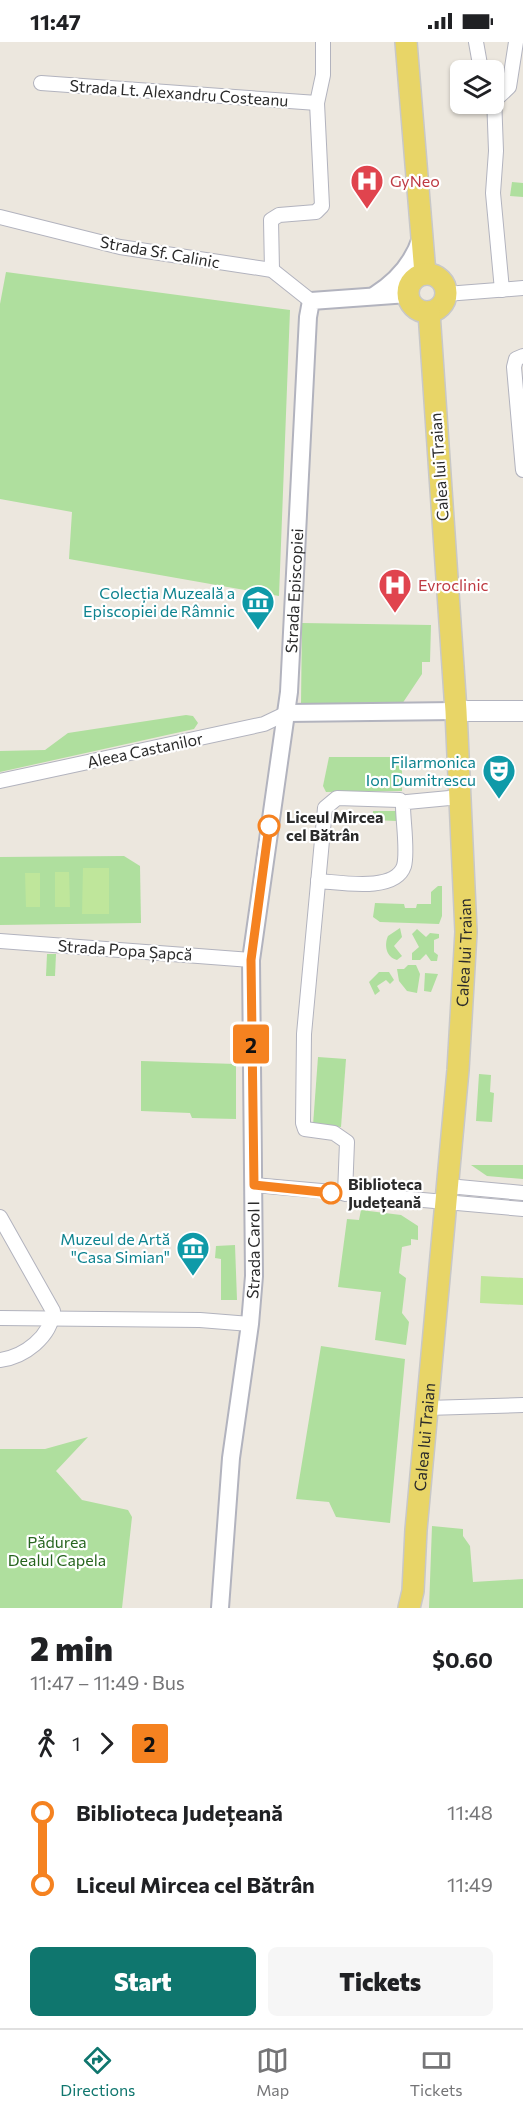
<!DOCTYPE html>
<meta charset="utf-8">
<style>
body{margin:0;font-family:Commissioner,sans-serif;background:#f6f6f6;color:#202124;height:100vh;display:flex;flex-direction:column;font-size:22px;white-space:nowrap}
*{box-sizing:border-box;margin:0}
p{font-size:20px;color:#757577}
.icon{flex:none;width:33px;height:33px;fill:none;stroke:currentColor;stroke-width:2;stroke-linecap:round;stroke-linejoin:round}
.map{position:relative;height:1566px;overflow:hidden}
.side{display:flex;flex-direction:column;background:#fff;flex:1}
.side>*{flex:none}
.badge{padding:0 12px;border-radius:4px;font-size:21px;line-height:39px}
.fabs{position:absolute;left:450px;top:18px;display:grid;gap:12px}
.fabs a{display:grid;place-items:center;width:54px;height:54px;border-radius:9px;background:#fff;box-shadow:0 2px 4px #0004;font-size:30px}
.map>.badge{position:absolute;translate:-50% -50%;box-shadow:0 0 0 3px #fff}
.legs{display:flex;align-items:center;gap:9px;height:66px;padding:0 30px;font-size:20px}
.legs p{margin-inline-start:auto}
.headline{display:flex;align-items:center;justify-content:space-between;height:102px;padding:0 30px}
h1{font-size:33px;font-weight:800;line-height:45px}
.primary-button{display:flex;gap:12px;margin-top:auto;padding:12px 30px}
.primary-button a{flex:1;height:69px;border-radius:9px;background:#0f766e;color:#fff;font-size:24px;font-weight:800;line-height:69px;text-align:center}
.primary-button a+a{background:#f6f6f6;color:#202124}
ul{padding:0 30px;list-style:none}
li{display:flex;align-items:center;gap:21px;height:72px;font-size:22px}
li i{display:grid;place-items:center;width:9px;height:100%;margin:0 8px;background:currentColor}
li i::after{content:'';width:15px;height:15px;margin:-8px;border:4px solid;border-radius:50%;background:#fff}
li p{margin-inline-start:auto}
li:first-child i{background:linear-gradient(#0000 50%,currentColor 0)}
li:last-child i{background:linear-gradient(currentColor 50%,#0000 0)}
.status{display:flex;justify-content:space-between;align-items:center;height:42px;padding:0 30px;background:#fff;direction:ltr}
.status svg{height:16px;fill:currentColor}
.dock{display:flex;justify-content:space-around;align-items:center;height:84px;border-top:2px solid #e0e0e0;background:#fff;font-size:16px;color:#757577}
.dock a{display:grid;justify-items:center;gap:3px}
.dock .current{color:#0f766e}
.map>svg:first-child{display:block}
.green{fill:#afdf9e}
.pitch{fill:#bfe69b}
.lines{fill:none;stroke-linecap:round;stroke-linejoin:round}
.minor-casing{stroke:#b2b3be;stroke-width:16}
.tertiary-casing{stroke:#b2b3be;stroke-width:20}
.secondary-casing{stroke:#b2b3be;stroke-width:22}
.primary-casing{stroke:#c8c8c8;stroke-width:24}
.minor{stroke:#fff;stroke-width:14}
.tertiary{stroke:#fff;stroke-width:16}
.secondary{stroke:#fff;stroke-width:20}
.primary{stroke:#e8d567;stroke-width:21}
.line-1-casing{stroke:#fff;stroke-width:14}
.line-1{stroke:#f58220;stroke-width:9}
.stop-1-dot{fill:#fff;stroke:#f58220;stroke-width:3}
.labels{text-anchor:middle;stroke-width:4.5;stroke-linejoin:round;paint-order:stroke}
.street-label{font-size:16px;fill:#2b2b2b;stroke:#fff}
.health-label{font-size:16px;fill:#be3a42;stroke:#fff;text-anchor:start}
.culture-label{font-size:16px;fill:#0d838f;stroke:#fff;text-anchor:end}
.stop-label{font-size:16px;font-weight:bold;fill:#2b2b2b;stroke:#fff;text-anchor:start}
.park-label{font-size:16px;fill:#27651f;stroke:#fff}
</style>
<div class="status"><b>11:47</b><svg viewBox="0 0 49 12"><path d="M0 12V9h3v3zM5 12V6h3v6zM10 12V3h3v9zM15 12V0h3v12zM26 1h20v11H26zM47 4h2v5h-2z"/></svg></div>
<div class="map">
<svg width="523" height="1566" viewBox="0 0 523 1566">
<rect width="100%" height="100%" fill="#ece7de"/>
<!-- green -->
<g class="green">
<path d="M512,140l11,1v14l-13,-1z"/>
<path d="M6,230l284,38 -11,286 -210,-37 3,-47 -72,-13v-195z"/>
<path d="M302,581l129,2 -1,37h-8v12l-20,30 -101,-1z"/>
<path d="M186,673l7,1 5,7 -4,6 -194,43v-21l45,-1 23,-17z"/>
<path d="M329,715h73v34l-76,1 -3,-6z"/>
<path d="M373,769h24l-1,10 -23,-1z"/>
<path d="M124,814l16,10 1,57 -141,2v-68z"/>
<path d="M438,844h4v30l-3,8 -59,-2 -7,-5 2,-14 29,1 1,4h11l1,-4h14v-12z"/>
<path d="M400,886l2,9 -8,9 8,10 -5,4c-11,-3 -13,-15 -9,-24z"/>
<path d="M417,887l9,8 4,-4 9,1v4l-5,2v12l4,3 -1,6h-6l-5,-7 -6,6h-8v-7l7,-6 -7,-13z"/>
<path d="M47,912h9l-1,22h-9z"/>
<path d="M408,923h8l4,9 -3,19 -10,-2 -8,-10 -2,-12h7z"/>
<path d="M379,930h10l5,8 -4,4 -4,-4 -9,6 3,5 -5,4 -6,-13z"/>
<path d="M425,931l13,1 -7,18 -7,-1z"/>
<path d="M318,1015l28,2 -5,68 -28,-2z"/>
<path d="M141,1019l95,3v55l-44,-1 -2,-5 -49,-2z"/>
<path d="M479,1032l12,1 -1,17 4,1 -2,29 -16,-1z"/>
<path d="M471,1123h52v14l-36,-3z"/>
<path d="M361,1168l40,5 17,11v14l-7,-1v6l-9,2 -3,26 7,5 -4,35 7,9 -3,23 -31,-5 6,-48 -43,-5 9,-68 12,1z"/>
<path d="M235,1203l2,55h-16v-41l-6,-1 1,-12z"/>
<path d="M321,1304l84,13 -15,164 -54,-6 -7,-15 -33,-3z"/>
<path d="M88,1395l-32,34 26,29 46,10 4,7 -10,91h-122v-159h45z"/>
<path d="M432,1484l31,3v7l7,10 3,36 50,-3v29h-94z"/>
</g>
<!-- pitch -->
<g class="pitch">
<path d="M83,826h26v46h-27z"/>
<path d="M55,830h14l1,35h-15z"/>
<path d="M25,831h15v34h-14z"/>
<path d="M481,1234l42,2v27l-43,-2z"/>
</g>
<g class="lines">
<!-- minor casing -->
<g class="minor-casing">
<g id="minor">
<path d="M476,0l5,28"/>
<path d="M41,41l276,20"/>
<path d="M494,54l2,55 -3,42 9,97"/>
<path d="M494,59l15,-14 7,-45"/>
<path d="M0,175l120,30 152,23 39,31"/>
<path d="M272,228l-1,-50 8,-5 37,-3 6,-6 -5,-103 6,-28v-33"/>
<path d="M446,252l77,-6"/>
<path d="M523,314l-7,3 -2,8 9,103"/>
<path d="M0,739l264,-57 23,-11"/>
<path d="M318,839c21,1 77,12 86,-15 4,-14 -1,-45 -1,-60l4,-4 53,-5"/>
<path d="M0,899l251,19"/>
<path d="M254,1143l269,24"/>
<path d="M448,1144l75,7"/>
<path d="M345,1152l2,-52 -13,-9 -29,-4 -2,-6 1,-89 21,-226 12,-10 63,2"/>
<path d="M0,1175l53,94c-2,26 -29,46 -53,49"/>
<path d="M0,1276l200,2 50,4"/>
<path d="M427,1366l96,-3"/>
</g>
</g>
<!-- tertiary casing -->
<g class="tertiary-casing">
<g id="tertiary">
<path d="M375,253c22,-14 38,-32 46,-57"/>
<path d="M287,671l169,-2"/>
<path id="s1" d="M220,1566l11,-150 19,-134 4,-48 -3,-316 38,-268 19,-375 3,-16 97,-7"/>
</g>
</g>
<!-- secondary casing -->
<g class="secondary-casing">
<path id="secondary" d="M456,669h67"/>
</g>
<!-- primary casing -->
<g class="primary-casing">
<g id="primary">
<path d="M406,0l19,232"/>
<circle cx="427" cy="251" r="19"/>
<path id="s2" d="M409,1566l4,-17 3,-61 42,-460 8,-138 -10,-221 -27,-399"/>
</g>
</g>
<!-- minor -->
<use href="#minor" class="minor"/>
<!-- tertiary -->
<use href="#tertiary" class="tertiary"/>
<!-- secondary -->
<use href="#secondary" class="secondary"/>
<!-- primary -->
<use href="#primary" class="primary"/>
</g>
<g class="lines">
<!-- line-1 casing -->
<g class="line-1-casing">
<path id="line-1" d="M269,784l-18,134 3,225 77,8"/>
</g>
<!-- line-1 -->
<use href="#line-1" class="line-1"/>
</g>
<!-- icons -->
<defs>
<g id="hospital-pin" transform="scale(1.725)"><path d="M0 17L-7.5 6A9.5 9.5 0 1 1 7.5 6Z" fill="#e0444e" stroke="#fff"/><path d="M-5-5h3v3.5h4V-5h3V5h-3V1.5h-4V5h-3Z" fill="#fff"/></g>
<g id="museum-pin" transform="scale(1.725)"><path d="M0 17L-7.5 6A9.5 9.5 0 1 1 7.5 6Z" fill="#0f9aa8" stroke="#fff"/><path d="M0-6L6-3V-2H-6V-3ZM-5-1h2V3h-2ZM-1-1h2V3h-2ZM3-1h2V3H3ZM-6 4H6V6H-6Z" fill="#fff"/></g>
<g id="theatre-pin" transform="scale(1.725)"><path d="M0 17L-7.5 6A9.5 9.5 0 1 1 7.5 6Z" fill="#0f9aa8" stroke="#fff"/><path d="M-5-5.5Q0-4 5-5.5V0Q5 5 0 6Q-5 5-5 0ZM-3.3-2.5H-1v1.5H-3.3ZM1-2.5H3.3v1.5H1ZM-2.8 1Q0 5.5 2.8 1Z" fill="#fff"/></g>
</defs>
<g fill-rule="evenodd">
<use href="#hospital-pin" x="367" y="139"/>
<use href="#hospital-pin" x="395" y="543"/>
<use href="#museum-pin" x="258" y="560"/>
<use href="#theatre-pin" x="499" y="729"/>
<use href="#museum-pin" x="193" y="1206"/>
</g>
<!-- markers -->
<g class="stop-1-dot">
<circle cx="269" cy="784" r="10"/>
<circle cx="331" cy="1151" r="10"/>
</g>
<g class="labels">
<!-- street labels -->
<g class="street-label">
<text transform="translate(179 51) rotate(4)" y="6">Strada Lt. Alexandru Costeanu</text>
<text transform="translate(160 210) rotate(10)" y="6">Strada Sf. Calinic</text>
<text transform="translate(439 425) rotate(-94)" y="6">Calea lui Traian</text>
<text dy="6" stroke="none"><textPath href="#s1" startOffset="1022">Strada Episcopiei</textPath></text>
<text transform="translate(145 708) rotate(-12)" y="6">Aleea Castanilor</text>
<text transform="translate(125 908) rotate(4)" y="6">Strada Popa Șapcă</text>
<text dy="6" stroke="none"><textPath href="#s2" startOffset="658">Calea lui Traian</textPath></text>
<text dy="6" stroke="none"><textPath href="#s1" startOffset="360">Strada Carol I</textPath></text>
<text dy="6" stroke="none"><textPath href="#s2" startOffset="172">Calea lui Traian</textPath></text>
</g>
<!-- health labels -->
<g class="health-label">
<text x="390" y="145">GyNeo</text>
<text x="418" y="549">Evroclinic</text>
</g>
<!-- culture labels -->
<g class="culture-label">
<text x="235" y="557">Colecția Muzeală a<tspan x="235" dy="18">Episcopiei de Râmnic</tspan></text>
<text x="476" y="726">Filarmonica<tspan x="476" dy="18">Ion Dumitrescu</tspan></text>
<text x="170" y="1203">Muzeul de Artă<tspan x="170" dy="18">"Casa Simian"</tspan></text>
</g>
<!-- stop labels -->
<g class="stop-label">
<text x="286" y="781">Liceul Mircea<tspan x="286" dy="18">cel Bătrân</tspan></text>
<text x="348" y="1148">Biblioteca<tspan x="348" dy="18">Județeană</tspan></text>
</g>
<!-- park labels -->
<g class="park-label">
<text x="57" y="1506">Pădurea<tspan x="57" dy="18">Dealul Capela</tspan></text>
</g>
</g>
</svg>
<div class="fabs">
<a><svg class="icon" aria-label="layers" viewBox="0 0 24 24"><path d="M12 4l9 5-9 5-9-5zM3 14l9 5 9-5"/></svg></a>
</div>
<b class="badge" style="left:251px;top:1002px;background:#f58220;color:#111">2</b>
</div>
<section class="side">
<div class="headline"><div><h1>2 min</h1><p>11:47 – 11:49 · Bus</p></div><b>$0.60</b></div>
<div class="legs"><svg class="icon" aria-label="walk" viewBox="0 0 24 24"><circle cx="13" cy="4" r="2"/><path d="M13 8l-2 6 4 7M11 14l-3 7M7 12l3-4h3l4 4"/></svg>1<svg class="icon" aria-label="forward" viewBox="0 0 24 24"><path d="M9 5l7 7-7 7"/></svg><b class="badge" style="background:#f58220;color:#111">2</b></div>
<ul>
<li><i style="color:#f58220"></i><b>Biblioteca Județeană</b><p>11:48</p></li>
<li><i style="color:#f58220"></i><b>Liceul Mircea cel Bătrân</b><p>11:49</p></li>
</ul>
<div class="primary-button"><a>Start</a><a>Tickets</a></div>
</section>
<nav class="dock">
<a class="current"><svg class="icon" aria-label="directions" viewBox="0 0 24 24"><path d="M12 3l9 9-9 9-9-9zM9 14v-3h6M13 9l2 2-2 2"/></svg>Directions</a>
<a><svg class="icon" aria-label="map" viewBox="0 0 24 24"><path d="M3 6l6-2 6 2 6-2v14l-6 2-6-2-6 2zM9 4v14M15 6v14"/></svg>Map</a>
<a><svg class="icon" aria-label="tickets" viewBox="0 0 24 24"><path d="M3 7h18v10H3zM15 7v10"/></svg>Tickets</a>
</nav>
